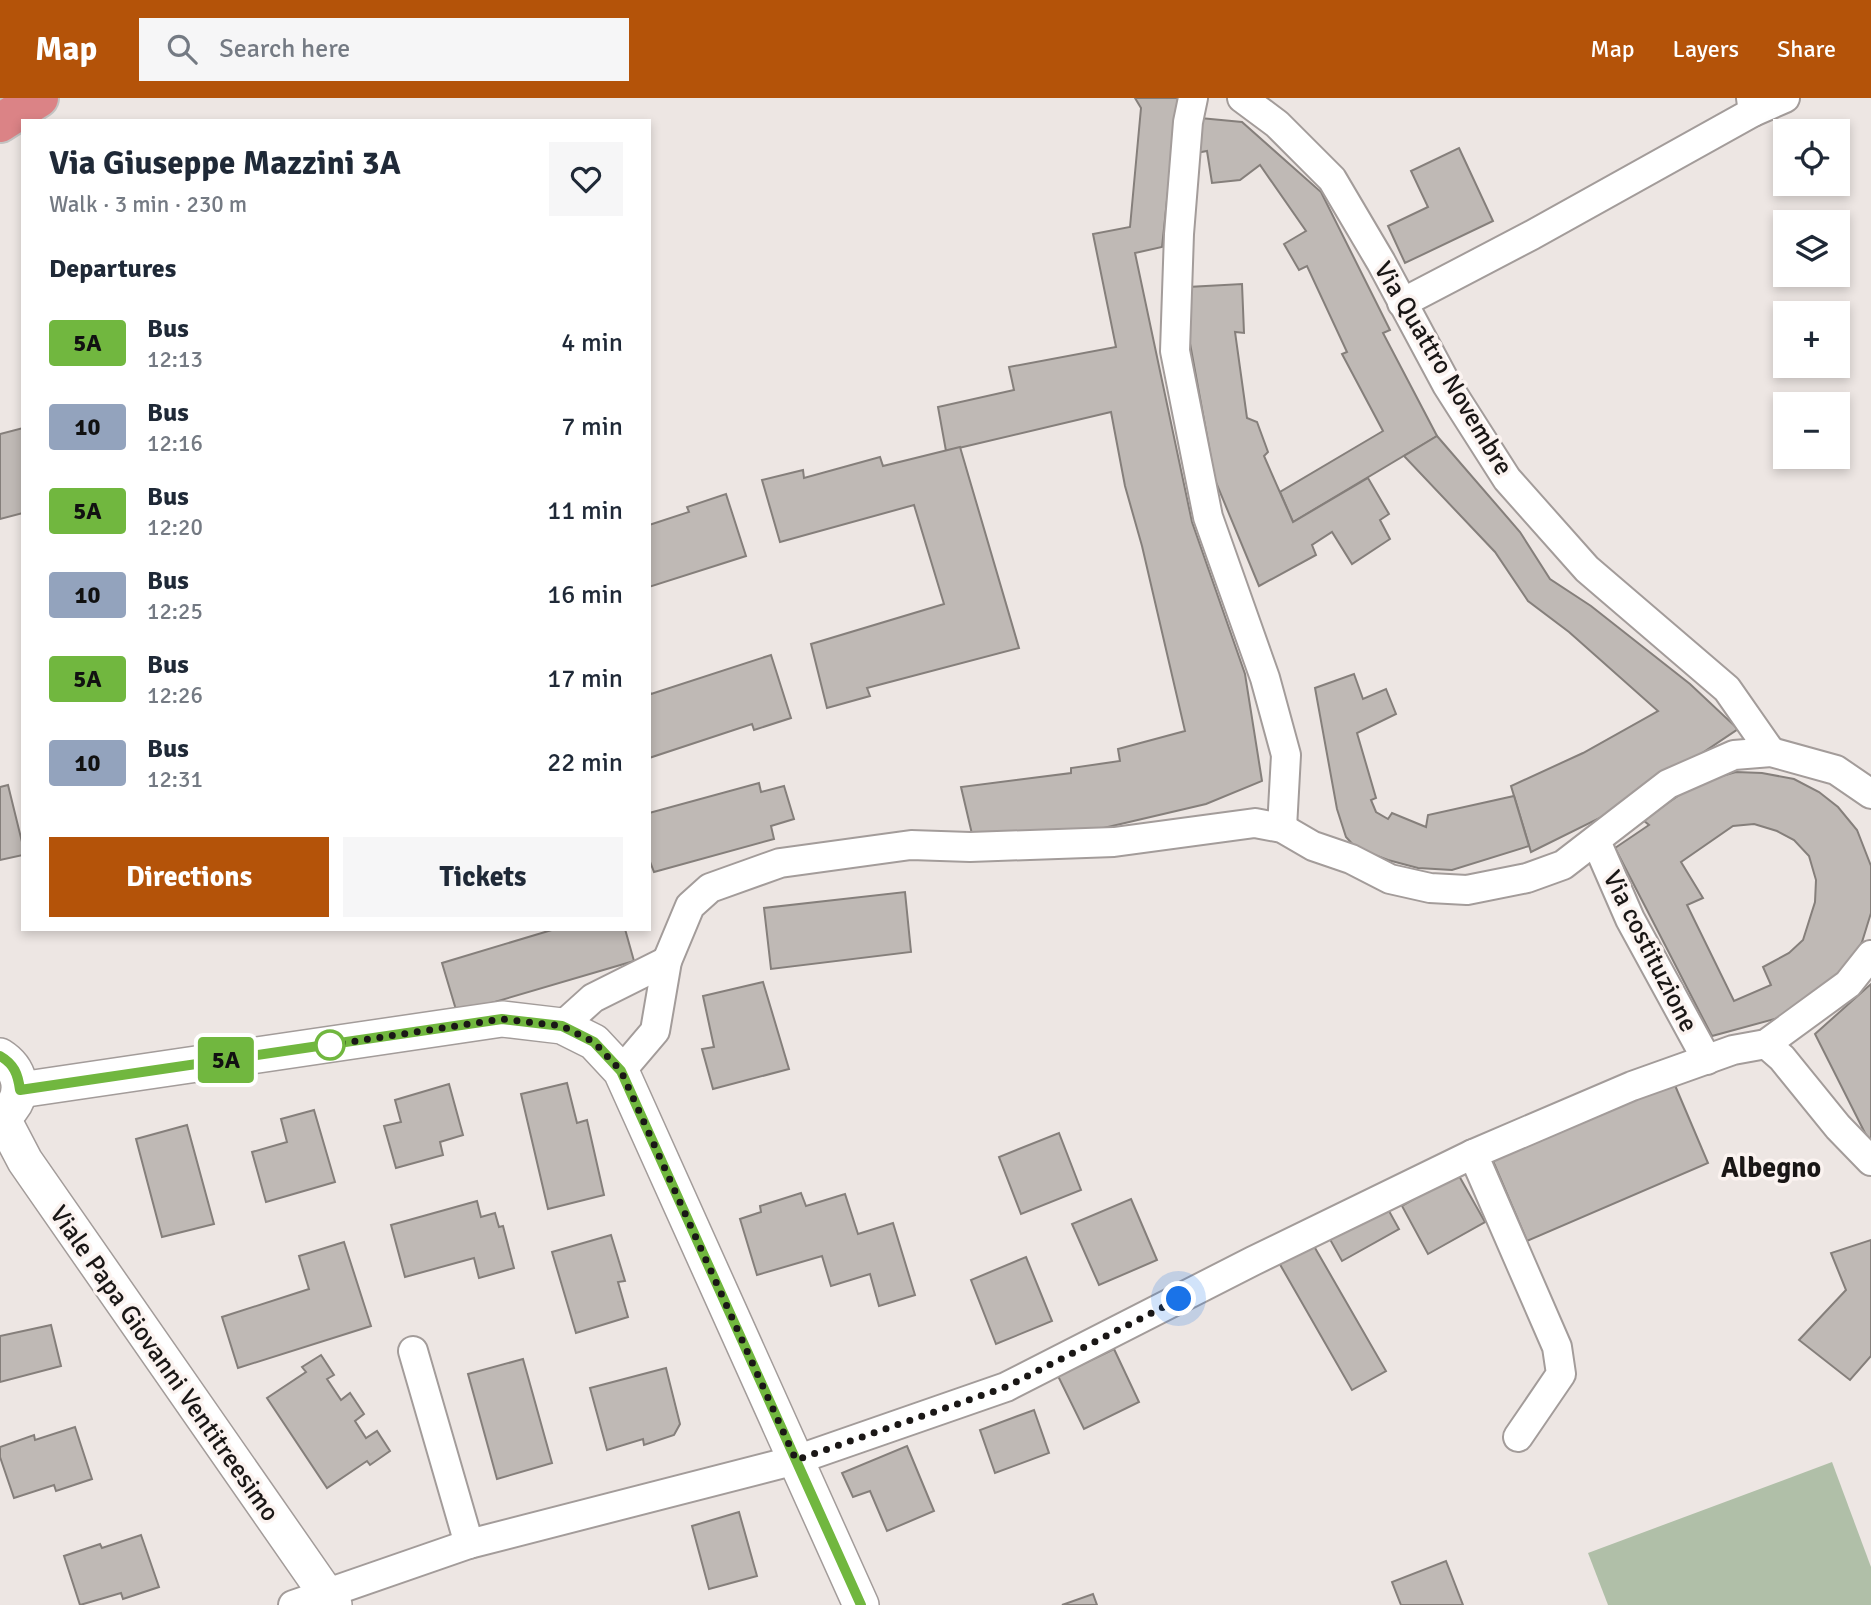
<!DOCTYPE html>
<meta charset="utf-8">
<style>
body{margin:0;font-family:Signika,sans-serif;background:#f6f6f7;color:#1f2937;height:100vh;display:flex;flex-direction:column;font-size:26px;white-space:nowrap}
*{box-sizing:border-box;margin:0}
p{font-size:23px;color:#747a83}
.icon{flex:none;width:38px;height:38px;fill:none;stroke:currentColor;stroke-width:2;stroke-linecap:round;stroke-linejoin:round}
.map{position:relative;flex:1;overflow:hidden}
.panel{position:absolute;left:21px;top:21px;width:630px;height:812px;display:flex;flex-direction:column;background:#fff;border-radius:0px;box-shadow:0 4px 10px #0003}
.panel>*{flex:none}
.badge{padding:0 14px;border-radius:5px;font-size:24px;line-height:46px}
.buttons{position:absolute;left:1773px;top:21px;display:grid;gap:14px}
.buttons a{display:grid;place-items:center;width:77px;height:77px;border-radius:0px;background:#fff;box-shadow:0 4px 10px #0003;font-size:35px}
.you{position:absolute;width:35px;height:35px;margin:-18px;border:5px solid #fff;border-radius:50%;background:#1a73e8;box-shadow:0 0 0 10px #1a73e833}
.map>.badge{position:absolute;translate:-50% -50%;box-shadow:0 0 0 4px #fff}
h2{padding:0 28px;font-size:26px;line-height:63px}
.round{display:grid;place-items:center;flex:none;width:74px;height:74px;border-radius:0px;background:#f6f6f7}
.overview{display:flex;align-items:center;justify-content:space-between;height:119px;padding:0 28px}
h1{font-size:33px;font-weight:700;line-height:52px}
.action{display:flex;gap:14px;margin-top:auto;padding:14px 28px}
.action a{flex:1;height:80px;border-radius:0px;background:#b45309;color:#fff;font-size:28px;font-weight:700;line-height:80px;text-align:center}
.action a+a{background:#f6f6f7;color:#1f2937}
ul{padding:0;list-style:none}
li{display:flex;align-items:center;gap:21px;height:84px;padding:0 28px}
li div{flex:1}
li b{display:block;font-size:26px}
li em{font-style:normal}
li .badge{min-width:77px;font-weight:700;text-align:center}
header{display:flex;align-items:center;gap:42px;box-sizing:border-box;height:98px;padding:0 35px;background:#b45309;color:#fff}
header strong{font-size:33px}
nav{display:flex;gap:38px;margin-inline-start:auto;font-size:24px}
.search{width:490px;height:63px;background:#f6f6f7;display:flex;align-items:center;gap:18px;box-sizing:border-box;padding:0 24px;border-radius:0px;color:#747a83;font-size:26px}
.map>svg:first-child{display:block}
.green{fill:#b0bfa8}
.building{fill:#bfb9b5;stroke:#857f7b;stroke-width:2;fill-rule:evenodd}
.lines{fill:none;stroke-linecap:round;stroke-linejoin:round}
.minor-casing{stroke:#a39c9a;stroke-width:32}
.tertiary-casing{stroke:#a39c9a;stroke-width:38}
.trunk-casing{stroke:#c3c3c2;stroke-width:42}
.minor{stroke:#fff;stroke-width:28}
.tertiary{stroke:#fff;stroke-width:35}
.trunk{stroke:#db8386;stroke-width:38}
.line-casing{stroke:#fff;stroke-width:16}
.line{stroke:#71b73f;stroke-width:10}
.walk{stroke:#1a1716;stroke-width:7;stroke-dasharray:0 12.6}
.stop-dot{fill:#fff;stroke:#71b73f;stroke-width:3.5}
.labels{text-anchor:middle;stroke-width:7;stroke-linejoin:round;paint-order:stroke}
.street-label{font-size:26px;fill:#1a1716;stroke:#fbf3f0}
.neighbourhood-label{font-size:28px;font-weight:bold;fill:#1a1716;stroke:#fbf3f0}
</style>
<header>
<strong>Map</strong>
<div class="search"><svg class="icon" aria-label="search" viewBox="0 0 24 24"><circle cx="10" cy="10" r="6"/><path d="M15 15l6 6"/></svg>Search here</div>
<nav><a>Map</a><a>Layers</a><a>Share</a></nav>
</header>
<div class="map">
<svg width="1871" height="1507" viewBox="0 0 1871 1507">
<rect width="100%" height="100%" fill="#ede6e3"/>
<!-- green -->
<path class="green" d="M1832,1364l39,105v38h-263l-20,-52z"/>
<!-- building -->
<g class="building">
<path d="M1135,0h43l-16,149 -27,6 57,269 53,152 17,107 -56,23 -128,30h-106l-11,-47 110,-14v-5l49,-7 -2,-12 67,-18 -43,-185 -17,-60 -14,-74 -165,39 -8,-44 76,-17 -5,-23 107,-20 -23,-113 37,-7 11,-119z"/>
<path d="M1200,20l42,4 79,70 69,138 -7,3 54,103 -144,86 -13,-30 103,-61 -41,-77 5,-2 -40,-86 -8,4 -15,-26 22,-13 -46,-66 -20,15 -28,3 -5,-32 -11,2z"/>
<path d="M1459,50l34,73 -88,42 -17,-37 40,-19 -17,-36z"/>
<path d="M1242,186l2,49 -9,-1 12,86 10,4 11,30 -4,4 29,66 75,-44 21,36 -9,6 10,19 -38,25 -20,-32 -20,13 4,10 -57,31 -44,-106 -26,-142 -1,-51z"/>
<path d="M23,330v85l-23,6v-85z"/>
<path d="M1437,338l83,96 30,47 41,27 99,78 48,45 -116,78 -91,45 -20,-66 72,-33 75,-42 -89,-79 -41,-31 -33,-49 -91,-96z"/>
<path d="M960,349l59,201 -152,40 3,8 -43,12 -16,-64 133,-40 -30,-99 -134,37 -18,-62 41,-10 1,8 76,-21 3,9z"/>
<path d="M726,396l20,62 -97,31v-62l40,-13 -2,-5z"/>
<path d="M771,557l20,63 -37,12 -2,-6 -103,34v-68l2,4z"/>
<path d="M1354,576l9,25 23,-10 10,25 -39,19 19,65 -5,2 5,12 12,7 4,-6 34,14 2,-12 86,-19 15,50 -77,24 -34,-2 -30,-8 -32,-12 -10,-11 -9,-28 -22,-121z"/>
<path d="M1736,674l26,1 32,6 25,13 19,15 19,23 14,36v47l-9,29 -13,23 -17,21 -50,31 -70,19 -97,-188 34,-23 -6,-5 45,-31 16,-8zM1754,726l23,7 17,9 15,16 7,24 -1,22 -12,38 -14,13 -26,14 8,18 -37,16 -47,-96 16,-7 -22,-36 52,-36z"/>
<path d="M759,685l2,9 23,-6 10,33 -23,7 3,13 -120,33 -5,-13v-46z"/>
<path d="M8,687l15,61v9l-23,5v-73z"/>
<path d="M905,794l6,60 -140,17 -7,-61z"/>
<path d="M555,831h70l9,32 -177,52 -15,-50z"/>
<path d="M763,884l26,87 -76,20 -11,-40 12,-2 -11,-51z"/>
<path d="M1871,886v158l-1,1 -55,-109z"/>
<path d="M567,985l10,40 10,-3 17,75 -56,14 -27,-115z"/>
<path d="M1674,985l34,80 -181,78 -34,-80z"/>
<path d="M449,986l14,51 -23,7 3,13 -47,13 -12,-42 17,-4 -6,-22z"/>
<path d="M314,1012l21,72 -69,20 -14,-50 35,-10 -6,-23z"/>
<path d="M187,1027l27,99 -52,13 -26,-98z"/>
<path d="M1059,1035l22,57 -60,24 -22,-57z"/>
<path d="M1458,1076l27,48 -57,32 -26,-48z"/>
<path d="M801,1095l5,13 39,-12 13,40 35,-11 22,72 -36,11 -9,-32 -39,12 -9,-30 -65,19 -17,-56 21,-7 -1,-6z"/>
<path d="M1131,1101l26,61 -58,25 -27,-61z"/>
<path d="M477,1103l4,16 14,-4 4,14 4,-1 11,42 -35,10 -5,-20 -69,19 -14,-52z"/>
<path d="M1384,1104l15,27 -57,32 -15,-27z"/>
<path d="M611,1137l14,46 -7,1 10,35 -52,16 -24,-81z"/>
<path d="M1871,1142v116l-21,24 -51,-40 47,-50 -15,-37z"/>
<path d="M1311,1143l75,130 -34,19 -74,-129z"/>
<path d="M344,1144l27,84 -133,42 -16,-51 87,-28 -10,-33z"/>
<path d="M1026,1159l26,64 -56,23 -25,-64z"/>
<path d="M51,1227l10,41 -61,16v-46z"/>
<path d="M1114,1251l25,53 -55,27 -26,-53z"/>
<path d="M321,1257l13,20 -7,4 14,21 9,-7 14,21 -9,7 11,17 11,-7 13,20 -20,14 -3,-4 -40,27 -60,-90 39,-26 -4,-5z"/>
<path d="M523,1261l29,104 -55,16 -29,-105z"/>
<path d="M666,1270l14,56 -6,11 -30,10 -1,-6 -36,11 -17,-62z"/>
<path d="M1034,1312l15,43 -54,20 -15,-43z"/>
<path d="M75,1329l17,52 -36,12 -2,-6 -40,13 -14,-41v-10l34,-12 1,5z"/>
<path d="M907,1348l27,65 -47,20 -17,-40 -17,6 -11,-24z"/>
<path d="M739,1414l18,64 -48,13 -17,-63z"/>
<path d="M141,1437l18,52 -36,12 -2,-6 -41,12 -16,-49 36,-12 2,4z"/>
<path d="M1446,1463l17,44h-62l-9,-23z"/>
<path d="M1093,1496l4,11h-35z"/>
</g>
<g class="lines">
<!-- minor casing -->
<g class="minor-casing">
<g id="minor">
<path d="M1193,0l-5,24 -9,112 -4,117 33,166 57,161 21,77 -4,73"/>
<path d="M1242,0l35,26 55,55 49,83 66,123 60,94 80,90 140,120 44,63"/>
<path d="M1753,14l32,-14"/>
<path d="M1402,205l130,-68 221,-123 -2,-14"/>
<path d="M1596,743l34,78 77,141"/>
<path d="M562,928l31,-28 74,-37"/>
<path d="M1766,946l16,14 56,69 33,34"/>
<path d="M621,973l34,-40 12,-70 23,-55 20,-18 70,-25 131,-18 59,2 144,-5 141,-19 27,5 31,18 38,13 39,20 40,9 37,2 60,-12 36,-13 105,-81 66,-29 37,-3 65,18 35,24"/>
<path d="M413,1253l56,193"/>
<path d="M1518,1339l43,-63 -4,-27 -84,-193 159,-68 101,-36 33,-6 82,-60 23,-29"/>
<path d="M293,1507l176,-61 327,-84 210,-73 247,-126 220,-107"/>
</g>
</g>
<!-- tertiary casing -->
<g class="tertiary-casing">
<g id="tertiary">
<path d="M0,958c19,12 26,34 11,53"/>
<path d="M20,992l482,-71 60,7 32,16 27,29 240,534"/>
<path d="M2,1019l23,44 309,444"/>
</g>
</g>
<!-- trunk casing -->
<g class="trunk-casing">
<path id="trunk" d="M0,25l39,-25"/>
</g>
<!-- minor -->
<use href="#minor" class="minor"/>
<!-- tertiary -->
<use href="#tertiary" class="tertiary"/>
<!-- trunk -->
<use href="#trunk" class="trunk"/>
</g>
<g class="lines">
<!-- line casing -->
<g class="line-casing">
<path id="line" d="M0,958c14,8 18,18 20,34l482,-71 60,7 32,16 27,29 240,534"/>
</g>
<!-- line -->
<use href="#line" class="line"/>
<!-- walk -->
<path class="walk" d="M330,947l172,-26 60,7 32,16 27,29 175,389 210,-73 173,-88"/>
</g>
<!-- markers -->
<circle class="stop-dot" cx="330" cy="947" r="14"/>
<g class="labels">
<!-- street labels -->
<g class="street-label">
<text transform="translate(1444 270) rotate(59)" y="9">Via Quattro Novembre</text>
<text transform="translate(1651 853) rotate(63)" y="9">Via costituzione</text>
<text transform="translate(165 1265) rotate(55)" y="9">Viale Papa Giovanni Ventitreesimo</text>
</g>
<!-- neighbourhood labels -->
<g class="neighbourhood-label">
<text x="1771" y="1079">Albegno</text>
</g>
</g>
</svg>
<div class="buttons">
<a><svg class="icon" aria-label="locate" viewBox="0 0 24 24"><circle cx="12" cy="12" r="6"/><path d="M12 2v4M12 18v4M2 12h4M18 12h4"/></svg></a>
<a><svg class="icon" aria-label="layers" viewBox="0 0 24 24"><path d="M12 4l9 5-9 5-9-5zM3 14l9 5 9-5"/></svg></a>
<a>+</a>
<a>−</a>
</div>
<div class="you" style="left:1179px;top:1201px"></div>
<b class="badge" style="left:226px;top:962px;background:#71b73f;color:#111">5A</b>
<section class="panel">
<div class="overview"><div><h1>Via Giuseppe Mazzini 3A</h1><p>Walk · 3 min · 230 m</p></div><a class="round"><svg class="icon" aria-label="heart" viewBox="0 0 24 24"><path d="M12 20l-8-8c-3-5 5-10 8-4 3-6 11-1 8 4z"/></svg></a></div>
<h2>Departures</h2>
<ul>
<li><span class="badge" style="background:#71b73f;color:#111">5A</span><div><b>Bus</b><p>12:13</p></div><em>4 min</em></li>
<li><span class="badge" style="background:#93a3bd;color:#111">10</span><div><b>Bus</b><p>12:16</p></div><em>7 min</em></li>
<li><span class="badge" style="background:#71b73f;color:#111">5A</span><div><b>Bus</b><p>12:20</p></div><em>11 min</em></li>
<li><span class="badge" style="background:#93a3bd;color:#111">10</span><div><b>Bus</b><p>12:25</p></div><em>16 min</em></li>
<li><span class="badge" style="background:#71b73f;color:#111">5A</span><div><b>Bus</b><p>12:26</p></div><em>17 min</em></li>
<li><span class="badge" style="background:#93a3bd;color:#111">10</span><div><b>Bus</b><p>12:31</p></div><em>22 min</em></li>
</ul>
<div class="action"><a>Directions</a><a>Tickets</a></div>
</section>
</div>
